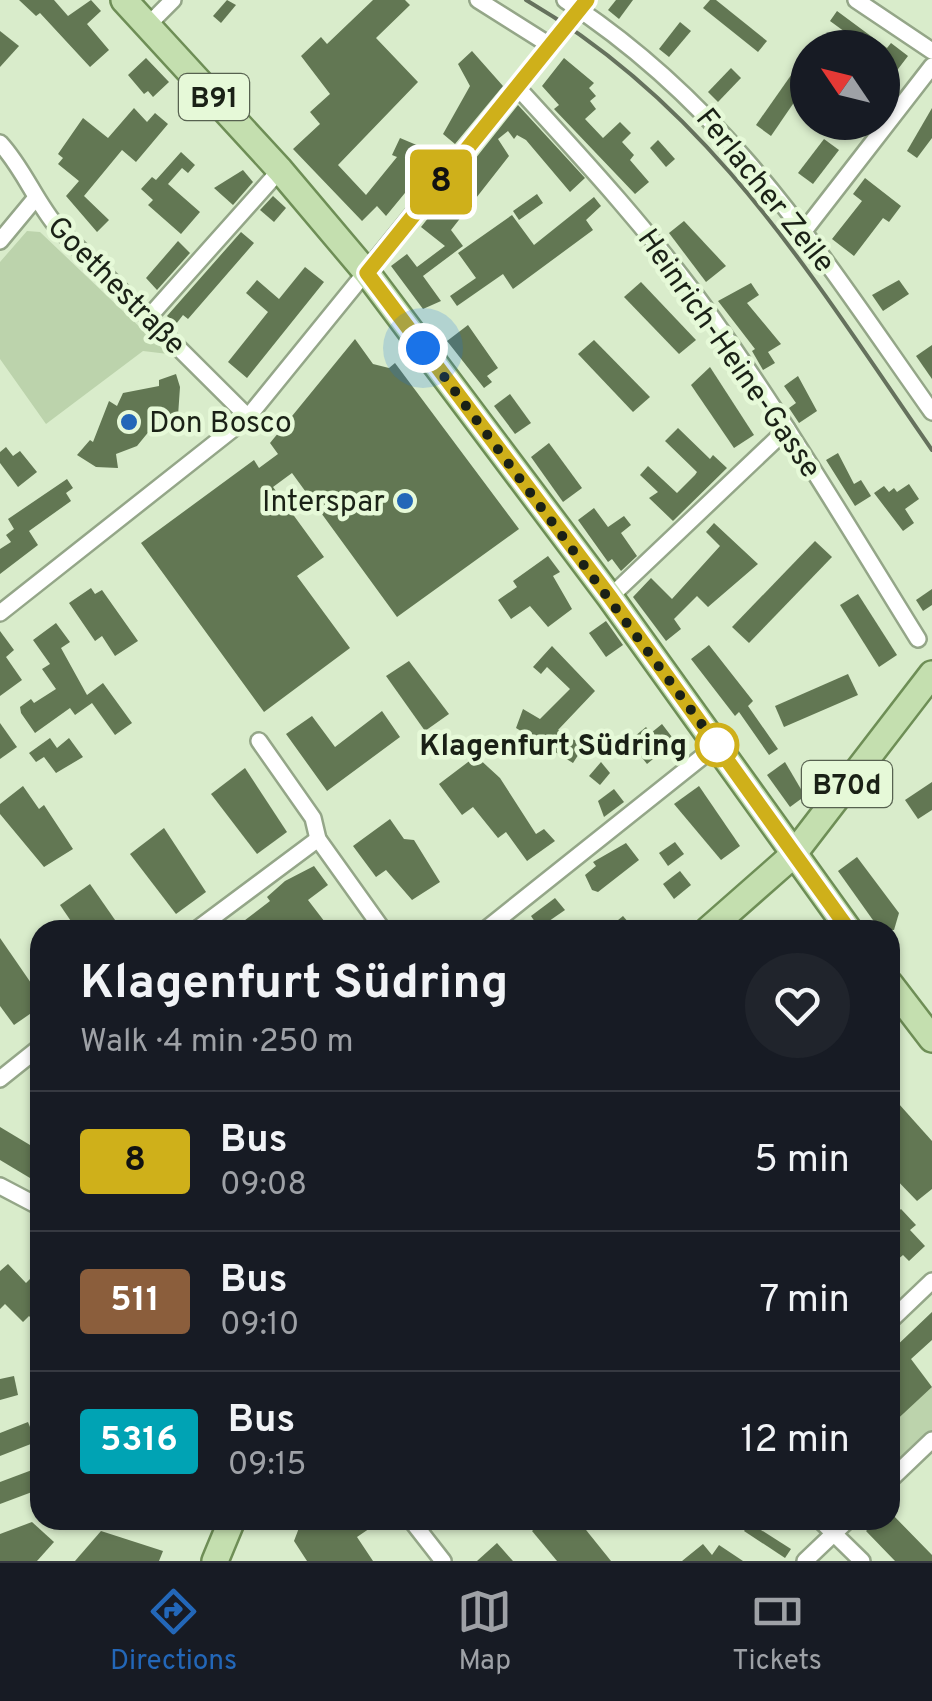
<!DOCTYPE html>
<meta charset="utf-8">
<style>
body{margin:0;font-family:Overpass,sans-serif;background:#20242c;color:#f1f3f6;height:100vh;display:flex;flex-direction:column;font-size:38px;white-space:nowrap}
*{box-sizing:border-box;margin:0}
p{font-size:32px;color:#9ea1a6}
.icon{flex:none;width:55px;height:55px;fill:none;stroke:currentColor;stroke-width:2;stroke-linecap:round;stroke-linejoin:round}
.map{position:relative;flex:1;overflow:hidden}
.drawer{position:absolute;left:30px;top:920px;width:870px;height:610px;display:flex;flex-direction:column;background:#171b24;border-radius:30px;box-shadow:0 2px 8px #0004}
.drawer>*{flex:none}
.badge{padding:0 20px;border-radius:8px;font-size:35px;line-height:65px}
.needle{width:65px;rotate:305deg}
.controls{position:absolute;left:790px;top:30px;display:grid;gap:20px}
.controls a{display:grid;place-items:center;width:110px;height:110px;border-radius:50%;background:#171b24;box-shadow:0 2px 8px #0004;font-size:50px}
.you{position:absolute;width:50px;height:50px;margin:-25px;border:8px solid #fff;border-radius:50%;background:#1a73e8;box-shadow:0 0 0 15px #1a73e833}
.map>.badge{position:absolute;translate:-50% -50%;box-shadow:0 0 0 5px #fff}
.round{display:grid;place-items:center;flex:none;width:105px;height:105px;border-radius:52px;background:#20242c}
.overview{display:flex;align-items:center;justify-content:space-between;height:170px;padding:0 50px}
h1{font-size:48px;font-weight:700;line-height:75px}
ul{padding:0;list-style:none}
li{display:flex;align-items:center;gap:30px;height:140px;padding:0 50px;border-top:2px solid #363941}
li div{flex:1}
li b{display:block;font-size:38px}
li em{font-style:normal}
li .badge{min-width:110px;font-weight:700;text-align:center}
.tab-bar{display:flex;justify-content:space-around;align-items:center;height:140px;border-top:2px solid #363941;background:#171b24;font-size:28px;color:#9ea1a6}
.tab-bar a{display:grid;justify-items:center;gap:5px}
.tab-bar .on{color:#2367b8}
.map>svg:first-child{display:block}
.green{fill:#bcd3ac}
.building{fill:#627753}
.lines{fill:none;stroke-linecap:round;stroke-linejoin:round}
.street-casing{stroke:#94a688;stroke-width:20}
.primary-casing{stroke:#6e8e56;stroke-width:30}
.street{stroke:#fff;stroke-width:15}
.primary{stroke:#c4dfaf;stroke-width:25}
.rail{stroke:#65715d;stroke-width:4}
.line-casing{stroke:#fff;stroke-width:22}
.line{stroke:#cfb01a;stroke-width:15}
.walk{stroke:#1a2116;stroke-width:10;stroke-dasharray:0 18}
.poi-dot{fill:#2367b8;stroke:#e6f9d8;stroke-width:4}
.stop-dot{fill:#fff;stroke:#cfb01a;stroke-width:5}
.labels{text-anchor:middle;stroke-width:9;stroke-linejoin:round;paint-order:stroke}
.shield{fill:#e6f9d8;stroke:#576250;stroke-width:2.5}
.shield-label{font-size:28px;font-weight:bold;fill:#1a2116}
.street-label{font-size:30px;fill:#1a2116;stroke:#e6f9d8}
.poi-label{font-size:30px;fill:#1a2116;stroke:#e6f9d8;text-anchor:start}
.stop-label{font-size:30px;font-weight:bold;fill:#1a2116;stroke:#e6f9d8;text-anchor:end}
</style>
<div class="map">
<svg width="932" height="1561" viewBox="0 0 932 1561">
<rect width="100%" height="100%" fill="#d9eccb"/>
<!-- green -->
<g class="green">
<path d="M27,231l13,1 128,122 -25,-3 -97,73 -46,-65v-97z"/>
<path d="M932,1387v46l-42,40v-48z"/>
</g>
<!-- building -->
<g class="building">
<path d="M19,0h35l14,16 23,-16 10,11 -14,13 22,26 -19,17 -50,-54 -4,3z"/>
<path d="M227,0l9,5 -15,18 -8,-7z"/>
<path d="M373,0h32l5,5 -34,33 42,44 -80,83 28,30 31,-38 -5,-2 8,-17 19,8 -13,30 8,6 -28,34 -9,-10 -15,15 -69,-72 27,-25 -10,-12 20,-18 -29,-38 20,-19 6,7z"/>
<path d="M616,0h17l-14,19 -11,-9z"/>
<path d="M710,0h6l51,41 -9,11 -55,-44z"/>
<path d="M837,11l50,37 4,-5 17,13 -26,34v-42h-15l-37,-27z"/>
<path d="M680,22l11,9 -22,26 -10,-8z"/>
<path d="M0,31l19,15 -19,21z"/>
<path d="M472,51l31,35 -48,58 -12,-10 27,-48 -12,-22z"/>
<path d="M808,51v31l-37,54 -15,-11z"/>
<path d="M146,58l23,24 -16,15 -5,-6 -4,3 -16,-19z"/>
<path d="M564,58l30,25 -5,5 7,8 -6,5 6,8 -11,10 18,19 17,-16 11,11 -9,9 12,13 -4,5 19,22 -14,12 -81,-85 5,-4 -17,-19z"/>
<path d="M731,68l10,10 -23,24 -10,-10z"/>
<path d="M518,105l67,73 -15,14 -44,-52 -9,-5 -3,4 -6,-8 -10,8 11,17 -58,74 12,16 -40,30 18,25 -18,8 -32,-43 16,-12 10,13 28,-21 -24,-19z"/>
<path d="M134,108l13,14 8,-9 13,11 -32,38 -14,-12 -38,46 25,24 -12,12 -31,-36 13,-15 -21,-17 5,-6 -5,-4 25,-36 25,20z"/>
<path d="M932,108v30l-15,20 -10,-7z"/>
<path d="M824,139l15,11 -26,34 -15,-11z"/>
<path d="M658,140l17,19 -9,8 -16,-19z"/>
<path d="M181,152l14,13 -7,8 -6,-5 -14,16 32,28 -19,22 -33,-29 5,-5 -12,-11 11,-12 4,3z"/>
<path d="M243,170l10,12 -20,23 -19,-17z"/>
<path d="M865,178l36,28 -12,16 -6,-4 -29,38 -22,-17 30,-38 -9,-7z"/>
<path d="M537,194l6,9 -24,17 -6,-9z"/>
<path d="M273,196l13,12 -12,14 -14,-12z"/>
<path d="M594,197l7,9 -15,14 7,10 -80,59 -10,-15 -46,32 -7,-10 26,-18 -18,-25 54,-38 22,30z"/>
<path d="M684,221l42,45 -20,16 -37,-49z"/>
<path d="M241,232l13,11 -66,76 -5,-4 -7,9 -9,-8z"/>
<path d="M178,241l12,12 -33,37 -11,-12z"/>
<path d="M305,267l19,15 -77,96 -19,-16 40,-50 -22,-19 11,-13 22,19z"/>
<path d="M899,280l10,14 -26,17 -11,-16z"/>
<path d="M641,282l55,58 -17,14 -55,-57z"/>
<path d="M751,283l8,12 -12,8 34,41 -13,8 7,11 -12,7 -11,-19 3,-2 -37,-48z"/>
<path d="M468,325l30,43 -11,8 5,6 -8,6 -37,-47z"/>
<path d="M355,339l18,25 16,4 6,-5 124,166 -122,88 -105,-144 -19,14 51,70 -27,19 53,72 -86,64 -123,-169 113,-83 5,8 19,-14 -8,-11z"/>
<path d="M594,340l56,57 -17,15 -55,-58z"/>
<path d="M932,345v34l-16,-23z"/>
<path d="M710,367l44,68 -20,13 -43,-63z"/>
<path d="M176,374l4,13 -2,29 -14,-3 -27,33 -21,8 2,14 -22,-1 -19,-12 13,-15 3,2 16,-41 8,5 6,-13 36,-7v-6z"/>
<path d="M798,376l19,35 -18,12 -10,-15 7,-5 -12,-17z"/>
<path d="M510,394l21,29 -16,11 -21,-28z"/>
<path d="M678,428l32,31 3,-4 14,13 -54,53 -24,-23 9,-6 -18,-17 8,-9 29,27 18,-18 2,-3 -32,-31z"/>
<path d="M549,443l33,45 -19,14 -32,-45z"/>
<path d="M6,447l7,9 7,-5 17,21 -19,15 -18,-24v-11z"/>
<path d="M838,453l16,31 7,-4 10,16 -16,10 -29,-46z"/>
<path d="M67,479l6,9 -7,5 5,8 -42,30 9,14 -38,29v-25l11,-7 -5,-7 8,-6 -6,-10z"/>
<path d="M909,484l10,15 -14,10 9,14 -11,8 -29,-38 10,-7 5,6 5,-4 3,4z"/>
<path d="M594,508l14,19 16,-11 7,9 -10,8 16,23 -16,15 -9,-12 -4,3 -30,-42z"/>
<path d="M714,523l44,41 -50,43 -11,-11 -23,23 7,10 -15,12 -33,-44 18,-19 21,21 48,-53 -14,-14z"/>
<path d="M815,541l17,16 -83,86 -17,-16z"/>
<path d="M548,556l12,16 -7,4 19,33 -24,18 -18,-21 -19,13 -13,-19 19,-13 -4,-6z"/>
<path d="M91,588l4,6 7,-4 36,51 -23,15 -13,-20 -7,5 -26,-38z"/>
<path d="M932,589v16l-9,6 -7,-11z"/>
<path d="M858,594l39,61 -18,12 -39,-62z"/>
<path d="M606,621l17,24 -17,12 -17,-24z"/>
<path d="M56,623l14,19 -9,6 26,47 16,-12 29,40 -17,12 -23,-32 -17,12 -5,-7 -35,25 -14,-20 -1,-6 11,-8 3,4 22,-14 -14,-20 8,-5 -17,-24z"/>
<path d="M0,631l14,19 -8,7 16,23 -22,16z"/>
<path d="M709,645l44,56 -5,5 30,43 -9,6 -30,-43 -4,4 -44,-57z"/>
<path d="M552,646l43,45 -37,39 26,16 -11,17 -57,-35 7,-19 17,10 30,-30 -23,-22 -6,7 -8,-7z"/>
<path d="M409,661l40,53 -24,17 -39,-55z"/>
<path d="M848,674l10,21 -74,32 -9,-21z"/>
<path d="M382,711l18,26 -73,54 -41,-57 26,-18 23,31z"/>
<path d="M0,723l17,24 -17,12z"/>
<path d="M662,724l13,17 -28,23 -18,-23 17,-14 5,6z"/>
<path d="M50,738l7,10 12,-10 14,19 -27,16 -12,-16 -8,5 -7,-9z"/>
<path d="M476,756l24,22 36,56 8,-5 11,12 -28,20 -21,-29 -8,6 -25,-31 -11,8 -23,-31z"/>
<path d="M601,762l9,11 -10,12 -11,-9z"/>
<path d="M785,762l20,34 -15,11 -23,-32z"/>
<path d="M245,768l42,64 -30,22 -46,-60z"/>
<path d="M932,782v28l-14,9 -13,-19z"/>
<path d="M23,786l16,23 5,-4 29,44 -29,18 -44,-53v-10z"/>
<path d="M699,786l41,60 -19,14 -47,-56z"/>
<path d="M614,789l10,13 -20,15 -6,-16z"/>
<path d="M390,819l14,20 10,1 26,42 -28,18 -26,-30 -10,7 -23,-31z"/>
<path d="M164,828l42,64 -30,22 -46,-60z"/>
<path d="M675,842l9,12 -16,12 -9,-13z"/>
<path d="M626,843l13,17 -41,32 -6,-2 -7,-15 11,-9 -3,-4z"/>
<path d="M857,857l42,56 -5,17h-14l-42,-59z"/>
<path d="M314,866l14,19 -20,15 23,30h-99l38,-29 -3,-4 18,-16z"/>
<path d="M680,871l11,14 -17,14 -11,-15z"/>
<path d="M90,884l32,46h-45l-17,-25z"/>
<path d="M555,898l10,12 -26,18 -8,-12z"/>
<path d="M623,916l12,14h-29z"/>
<path d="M0,938l40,58v11l-26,18 -14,-19z"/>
<path d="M890,1094l42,47v48l-15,12 -27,-28z"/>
<path d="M0,1127l40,24v33l-40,-24z"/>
<path d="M901,1209l15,16 -6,5 15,16 -16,15 -6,-6 -13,11v-48z"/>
<path d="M8,1264l18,19 4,-4 10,10v38l-11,-11 -6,6 -18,-18 -5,5v-38z"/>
<path d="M932,1312v28l-21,19 21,28 -42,39v-74z"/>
<path d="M14,1376l4,19 -18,5v-21z"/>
<path d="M28,1422l8,20 -36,14v-23z"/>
<path d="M40,1467v22l-40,15v-22z"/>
<path d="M890,1512l42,43v6h-37l-29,-30 12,-11h12z"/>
<path d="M302,1520h80l-25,17 16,24h-66l-13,-20z"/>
<path d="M545,1520h33l33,41h-54l-25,-30z"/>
<path d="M32,1522l22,20 -17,19h-37v-27z"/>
<path d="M750,1523l41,26 -6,9 -41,-27z"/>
<path d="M101,1531l62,20 -4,10h-84z"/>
<path d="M497,1543l16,18h-36z"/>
<path d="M703,1544l9,11 7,-10 24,16h-61z"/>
</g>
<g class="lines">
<!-- street casing -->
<g class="street-casing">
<g id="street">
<path d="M478,0l73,46"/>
<path d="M565,0c166,108 255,254 367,412"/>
<path d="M856,0l76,51"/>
<path d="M148,25l25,-25"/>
<path d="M517,87c69,75 137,149 196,232 73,103 138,212 205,320"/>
<path d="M0,143c24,26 35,58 58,85l190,189"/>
<path d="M804,231l128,-165"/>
<path d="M0,241l34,-41"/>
<path d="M148,318l132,-148"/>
<path d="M610,597l177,-168"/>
<path d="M0,613l248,-196 339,-417"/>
<path d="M259,741l54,77 5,21 65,91"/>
<path d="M196,930l122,-91"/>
<path d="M485,930l232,-185"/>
<path d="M0,1079l40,-32"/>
<path d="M0,1186l40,21"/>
<path d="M890,1321l42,-40"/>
<path d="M890,1480l42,-40"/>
<path d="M411,1520l32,41"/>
<path d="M820,1520l42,41"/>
<path d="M805,1561l43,-41"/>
</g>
</g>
<!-- primary casing -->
<g class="primary-casing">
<g id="primary">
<path d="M124,0l156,170 87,103 243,324 239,333"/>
<path d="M708,930l84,-74 140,-182"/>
<path d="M890,984l42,55"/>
<path d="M215,1561l17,-41"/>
</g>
</g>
<!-- street -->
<use href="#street" class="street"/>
<!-- primary -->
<use href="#primary" class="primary"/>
<!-- rail -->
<path class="rail" d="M526,0c186,108 287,279 406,450"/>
</g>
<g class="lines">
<!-- line casing -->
<g class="line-casing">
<path id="line" d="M587,0l-220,273 243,324 239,333"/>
</g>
<!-- line -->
<use href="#line" class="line"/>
<!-- walk -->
<path class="walk" d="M423,348l294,397"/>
</g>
<!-- markers -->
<g class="poi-dot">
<circle cx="129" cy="422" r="10"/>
<circle cx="405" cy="501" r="10"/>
</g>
<circle class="stop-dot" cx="717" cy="745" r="20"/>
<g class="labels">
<!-- shield labels -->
<g class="shield">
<rect x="179" y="74" width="70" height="46" rx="8"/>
<rect x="802" y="761" width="90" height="46" rx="8"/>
</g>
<g class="shield-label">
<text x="214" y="107">B91</text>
<text x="847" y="794">B70d</text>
</g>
<!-- street labels -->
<g class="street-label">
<text transform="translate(766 190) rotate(51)" y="10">Ferlacher Zeile</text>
<text transform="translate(117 285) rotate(45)" y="10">Goethestraße</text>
<text transform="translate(730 353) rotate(55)" y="10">Heinrich-Heine-Gasse</text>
</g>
<!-- poi labels -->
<g class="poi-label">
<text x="149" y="432">Don Bosco</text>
<text x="385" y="511" text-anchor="end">Interspar</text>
</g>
<!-- stop labels -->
<g class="stop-label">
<text x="687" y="755">Klagenfurt Südring</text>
</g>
</g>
</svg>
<div class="controls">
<a><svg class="needle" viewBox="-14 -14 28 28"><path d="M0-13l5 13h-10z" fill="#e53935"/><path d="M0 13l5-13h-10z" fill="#9ea1a6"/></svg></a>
</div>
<div class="you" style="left:423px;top:348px"></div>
<b class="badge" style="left:441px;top:182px;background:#cfb01a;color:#111">8</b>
<section class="drawer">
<div class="overview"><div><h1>Klagenfurt Südring</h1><p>Walk · 4 min · 250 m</p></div><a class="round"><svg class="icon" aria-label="heart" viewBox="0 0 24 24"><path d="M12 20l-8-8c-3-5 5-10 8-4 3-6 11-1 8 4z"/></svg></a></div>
<ul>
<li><span class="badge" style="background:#cfb01a;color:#111">8</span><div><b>Bus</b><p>09:08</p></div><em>5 min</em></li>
<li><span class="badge" style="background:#8b5e3c;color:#fff">511</span><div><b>Bus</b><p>09:10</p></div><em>7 min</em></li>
<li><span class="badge" style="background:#00a3b4;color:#fff">5316</span><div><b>Bus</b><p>09:15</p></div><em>12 min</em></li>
</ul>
</section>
</div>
<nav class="tab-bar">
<a class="on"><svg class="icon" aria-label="directions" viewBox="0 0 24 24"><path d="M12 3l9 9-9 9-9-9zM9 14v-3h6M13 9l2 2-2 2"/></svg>Directions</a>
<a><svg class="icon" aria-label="map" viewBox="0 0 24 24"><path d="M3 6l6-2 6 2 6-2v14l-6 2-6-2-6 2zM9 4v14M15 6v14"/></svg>Map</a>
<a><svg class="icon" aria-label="tickets" viewBox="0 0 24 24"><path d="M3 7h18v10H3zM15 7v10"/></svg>Tickets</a>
</nav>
